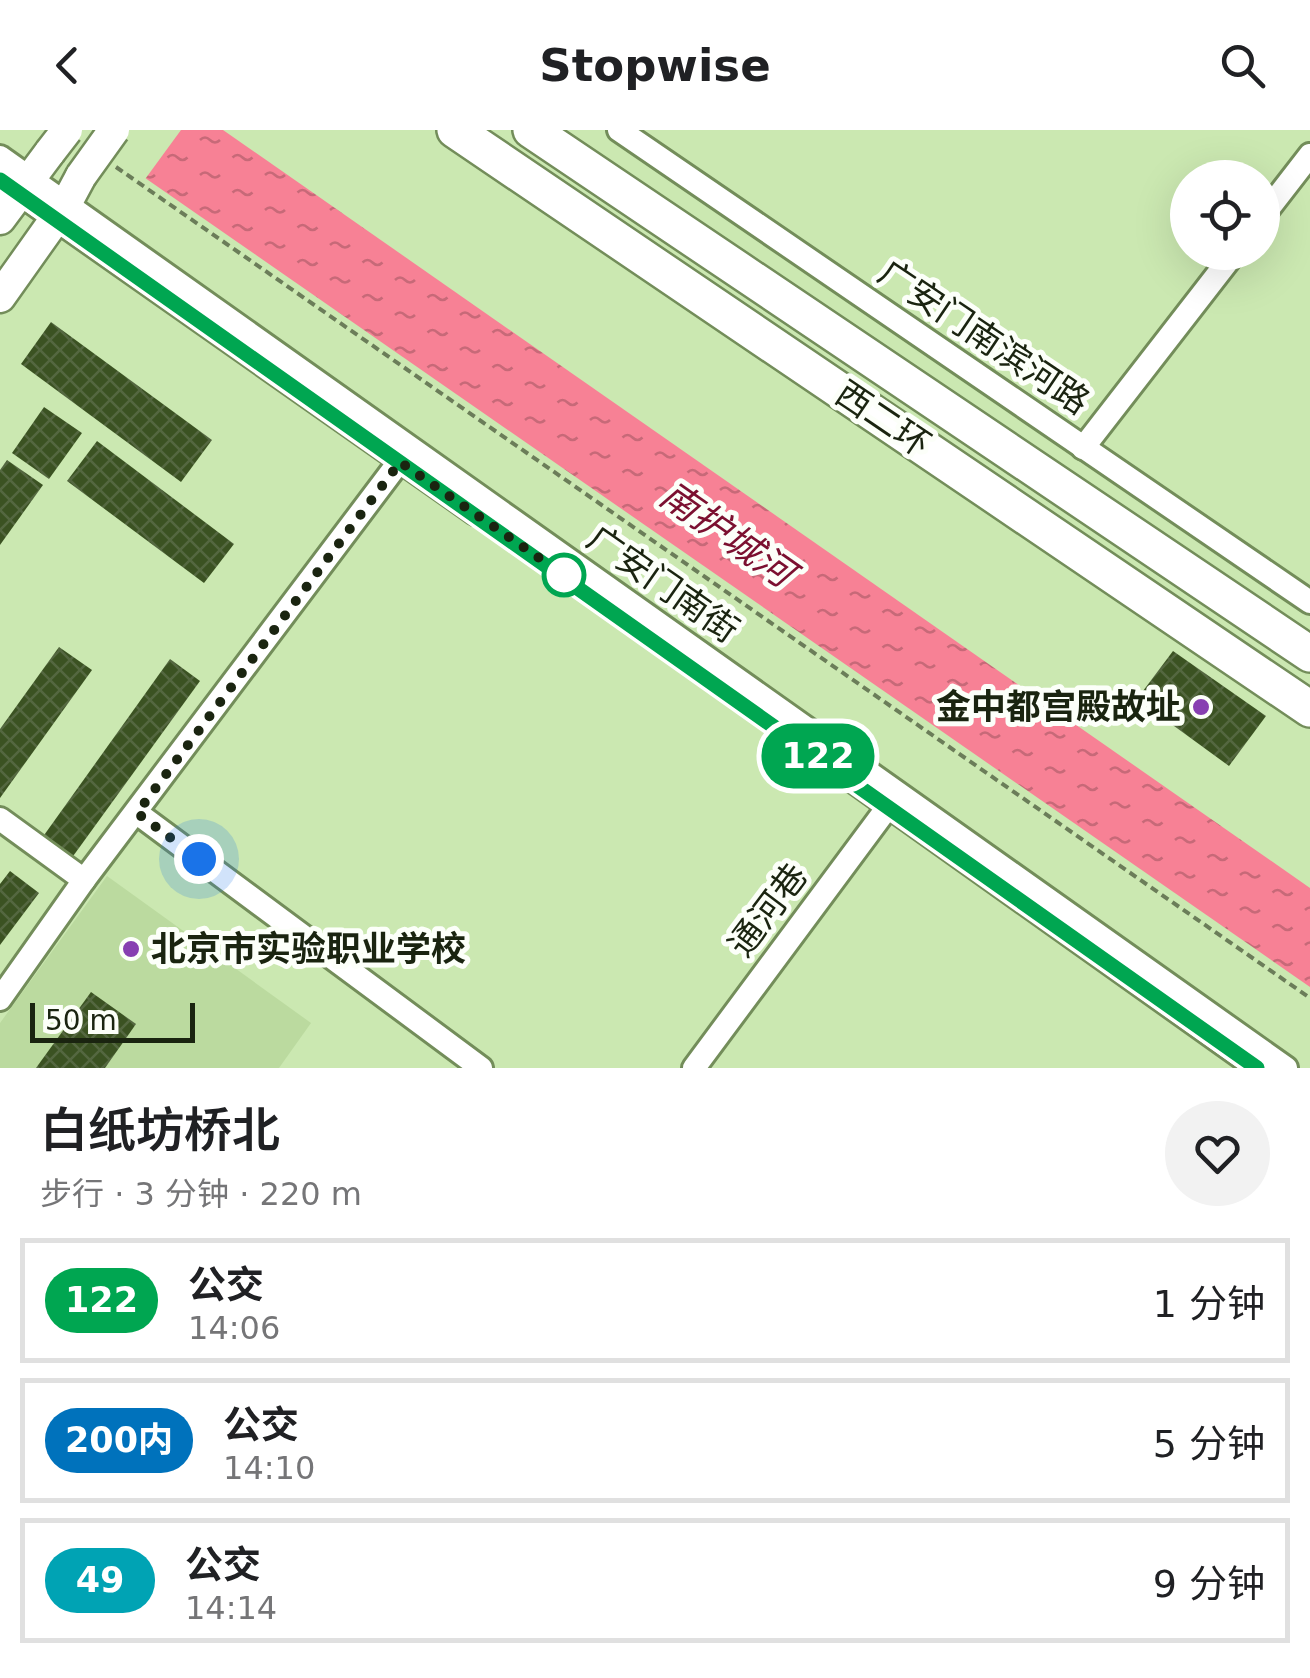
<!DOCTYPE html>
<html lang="zh">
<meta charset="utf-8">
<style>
body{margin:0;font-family:"DejaVu Sans","Noto Sans SC",sans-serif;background:#f2f2f2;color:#202124;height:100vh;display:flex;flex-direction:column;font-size:38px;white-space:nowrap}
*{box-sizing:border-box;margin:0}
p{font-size:32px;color:#757577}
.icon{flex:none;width:55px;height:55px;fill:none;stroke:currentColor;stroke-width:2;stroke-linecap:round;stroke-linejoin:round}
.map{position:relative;height:938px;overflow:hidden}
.sheet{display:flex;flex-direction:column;background:#fff;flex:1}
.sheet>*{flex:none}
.badge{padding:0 20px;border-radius:32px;font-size:35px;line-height:65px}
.fabs{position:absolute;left:1170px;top:30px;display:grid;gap:20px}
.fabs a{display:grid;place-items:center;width:110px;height:110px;border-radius:50%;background:#fff;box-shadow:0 10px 40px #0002;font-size:50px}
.scale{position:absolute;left:30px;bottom:25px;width:165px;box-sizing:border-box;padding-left:10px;border:5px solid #1a2410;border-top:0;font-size:28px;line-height:35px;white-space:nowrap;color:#1a2410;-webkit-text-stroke:8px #fcfff9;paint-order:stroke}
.you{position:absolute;width:50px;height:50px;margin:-25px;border:8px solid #fff;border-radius:50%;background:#1a73e8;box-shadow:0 0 0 15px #1a73e833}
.map>.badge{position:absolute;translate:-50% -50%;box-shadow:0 0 0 5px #fff}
.round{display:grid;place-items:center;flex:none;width:105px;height:105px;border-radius:52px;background:#f2f2f2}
.headline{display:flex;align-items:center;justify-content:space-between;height:170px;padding:0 40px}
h1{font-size:48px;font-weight:600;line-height:75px}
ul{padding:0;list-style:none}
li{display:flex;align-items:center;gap:30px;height:125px;margin:0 20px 15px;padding:0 20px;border:5px solid #e0e0e0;border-radius:0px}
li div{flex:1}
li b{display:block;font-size:38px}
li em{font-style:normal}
li .badge{min-width:110px;font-weight:700;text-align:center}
header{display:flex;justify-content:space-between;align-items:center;height:130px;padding:0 40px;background:#fff;font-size:45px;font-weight:600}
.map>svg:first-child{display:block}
.built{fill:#bbda9f}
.water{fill:url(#water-ripples)}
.pier{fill:#cbe8b1}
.building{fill:url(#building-cross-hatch)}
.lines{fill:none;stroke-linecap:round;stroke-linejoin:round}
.minor-casing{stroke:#738d5a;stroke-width:28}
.major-casing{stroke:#738d5a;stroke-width:35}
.highway-casing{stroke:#738d5a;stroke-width:40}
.path{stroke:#6b7d59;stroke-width:4;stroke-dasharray:8 5;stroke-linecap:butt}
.minor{stroke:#fff;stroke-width:22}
.major{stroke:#fff;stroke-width:30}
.highway{stroke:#fff;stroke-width:35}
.major-bridge-casing{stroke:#738d5a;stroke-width:35;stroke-linecap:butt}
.major-bridge{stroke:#fff;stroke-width:30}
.line-casing{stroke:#fff;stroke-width:22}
.line{stroke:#00a651;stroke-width:15}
.walk{stroke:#1a2410;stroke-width:10;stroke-dasharray:0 18}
.stop-dot{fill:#fff;stroke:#00a651;stroke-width:5}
.poi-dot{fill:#873fb1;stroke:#fcfff9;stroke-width:4}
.labels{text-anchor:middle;stroke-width:10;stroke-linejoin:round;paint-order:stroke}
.street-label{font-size:35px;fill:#1a2410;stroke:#fcfff9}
.poi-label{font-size:35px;font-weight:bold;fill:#1a2410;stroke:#fcfff9;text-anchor:end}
.water-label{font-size:38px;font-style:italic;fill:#7b1030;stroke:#fcfff9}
</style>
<header><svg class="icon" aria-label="back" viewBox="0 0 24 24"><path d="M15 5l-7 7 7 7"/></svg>Stopwise<svg class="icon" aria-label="search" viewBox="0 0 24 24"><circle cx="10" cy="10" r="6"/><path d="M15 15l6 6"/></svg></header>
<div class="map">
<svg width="1310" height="938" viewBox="0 0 1310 938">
<defs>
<pattern id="water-ripples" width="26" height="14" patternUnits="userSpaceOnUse" patternTransform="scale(2.5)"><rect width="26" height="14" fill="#f78195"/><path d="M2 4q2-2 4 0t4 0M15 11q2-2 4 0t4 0" fill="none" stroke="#c76978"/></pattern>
<pattern id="building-cross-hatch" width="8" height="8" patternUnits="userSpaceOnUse" patternTransform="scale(2.5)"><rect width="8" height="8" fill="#3b5222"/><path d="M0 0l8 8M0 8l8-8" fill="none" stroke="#546740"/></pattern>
</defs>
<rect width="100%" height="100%" fill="#cbe8b1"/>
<!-- built -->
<path class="built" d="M107,746l204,147 -32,45h-279v-45z"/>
<!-- water -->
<path class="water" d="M76,0h147l1087,758v99z"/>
<!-- pier -->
<path class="pier" d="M71,0h110l-38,52z"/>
<!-- building -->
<g class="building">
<path d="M51,192l161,118 -31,42 -160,-118z"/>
<path d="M44,277l38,26 -33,46 -37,-26z"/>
<path d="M97,311l137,103 -30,39 -137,-102z"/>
<path d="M7,330l36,25 -43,60v-75z"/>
<path d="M59,517l33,23 -92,128v-69z"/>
<path d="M1173,521l93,65 -37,50 -92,-67z"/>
<path d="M170,529l30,22 -129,178 -29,-21z"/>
<path d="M10,741l29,22 -39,52v-61z"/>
<path d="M91,862l45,32 -31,44h-69z"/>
</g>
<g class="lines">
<!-- minor casing -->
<g class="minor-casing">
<g id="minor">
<path d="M619,0l691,472"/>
<path d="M0,27l1286,911"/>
<path d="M0,50l475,333"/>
<path d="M1262,87l48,-62"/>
<path d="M1083,318l152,-196"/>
<path d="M779,598l478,340"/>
<path d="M137,683l344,255"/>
<path d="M0,689l84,61"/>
<path d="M0,869l84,-119 324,-430"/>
<path d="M694,938l202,-272"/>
</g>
</g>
<!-- major casing -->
<g class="major-casing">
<g id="major">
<path d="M0,89l50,-67"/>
<path d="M0,167l66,-93 15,-28"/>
</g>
</g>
<!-- highway casing -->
<g class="highway-casing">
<g id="highway">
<path d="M455,0l855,579"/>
<path d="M531,0l779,524"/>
</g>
</g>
<!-- path -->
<path class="path" d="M116,37l1194,831"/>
<!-- minor -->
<use href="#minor" class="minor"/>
<!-- major -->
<use href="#major" class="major"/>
<!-- highway -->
<use href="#highway" class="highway"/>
<!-- major-bridge casing -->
<g class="major-bridge-casing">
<g id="major-bridge">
<path d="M50,22l17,-22"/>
<path d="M81,46l33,-46"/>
</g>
</g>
<!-- major-bridge -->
<use href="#major-bridge" class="major-bridge"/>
</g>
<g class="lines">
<!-- line casing -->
<g class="line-casing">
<path id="line" d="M0,50l1257,888"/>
</g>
<!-- line -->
<use href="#line" class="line"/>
<!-- walk -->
<path class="walk" d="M199,729l-62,-46 263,-351 174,120 -10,-7"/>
</g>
<!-- markers -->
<circle class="stop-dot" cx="564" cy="445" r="20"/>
<g class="poi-dot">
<circle cx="1201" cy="577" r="10"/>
<circle cx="131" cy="819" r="10"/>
</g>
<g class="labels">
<!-- street labels -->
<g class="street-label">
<text transform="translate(984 207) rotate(34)" y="12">广安门南滨河路</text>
<text transform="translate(883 289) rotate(34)" y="12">西二环</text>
<text transform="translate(663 454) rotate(35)" y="12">广安门南街</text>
<text transform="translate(768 780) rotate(-53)" y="12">通河巷</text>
</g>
<!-- poi labels -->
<g class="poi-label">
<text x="1181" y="589">金中都宫殿故址</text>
<text x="151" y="831" text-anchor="start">北京市实验职业学校</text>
</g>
<!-- water labels -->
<g class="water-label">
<text transform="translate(727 404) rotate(35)" y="13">南护城河</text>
</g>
</g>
</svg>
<div class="fabs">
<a><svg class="icon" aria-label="locate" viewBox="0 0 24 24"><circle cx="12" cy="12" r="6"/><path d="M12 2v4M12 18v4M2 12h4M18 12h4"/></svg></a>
</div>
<div class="scale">50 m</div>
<div class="you" style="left:199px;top:729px"></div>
<b class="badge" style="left:818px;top:626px;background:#00a651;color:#fff">122</b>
</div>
<section class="sheet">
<div class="headline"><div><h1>白纸坊桥北</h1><p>步行 · 3 分钟 · 220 m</p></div><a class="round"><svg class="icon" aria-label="heart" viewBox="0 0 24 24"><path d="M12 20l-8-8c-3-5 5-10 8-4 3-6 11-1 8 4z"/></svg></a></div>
<ul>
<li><span class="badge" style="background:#00a651;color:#fff">122</span><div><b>公交</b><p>14:06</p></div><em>1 分钟</em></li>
<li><span class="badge" style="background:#0072bc;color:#fff">200内</span><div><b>公交</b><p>14:10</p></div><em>5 分钟</em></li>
<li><span class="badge" style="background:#00a3b4;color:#fff">49</span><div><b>公交</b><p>14:14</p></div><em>9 分钟</em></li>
</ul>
</section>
